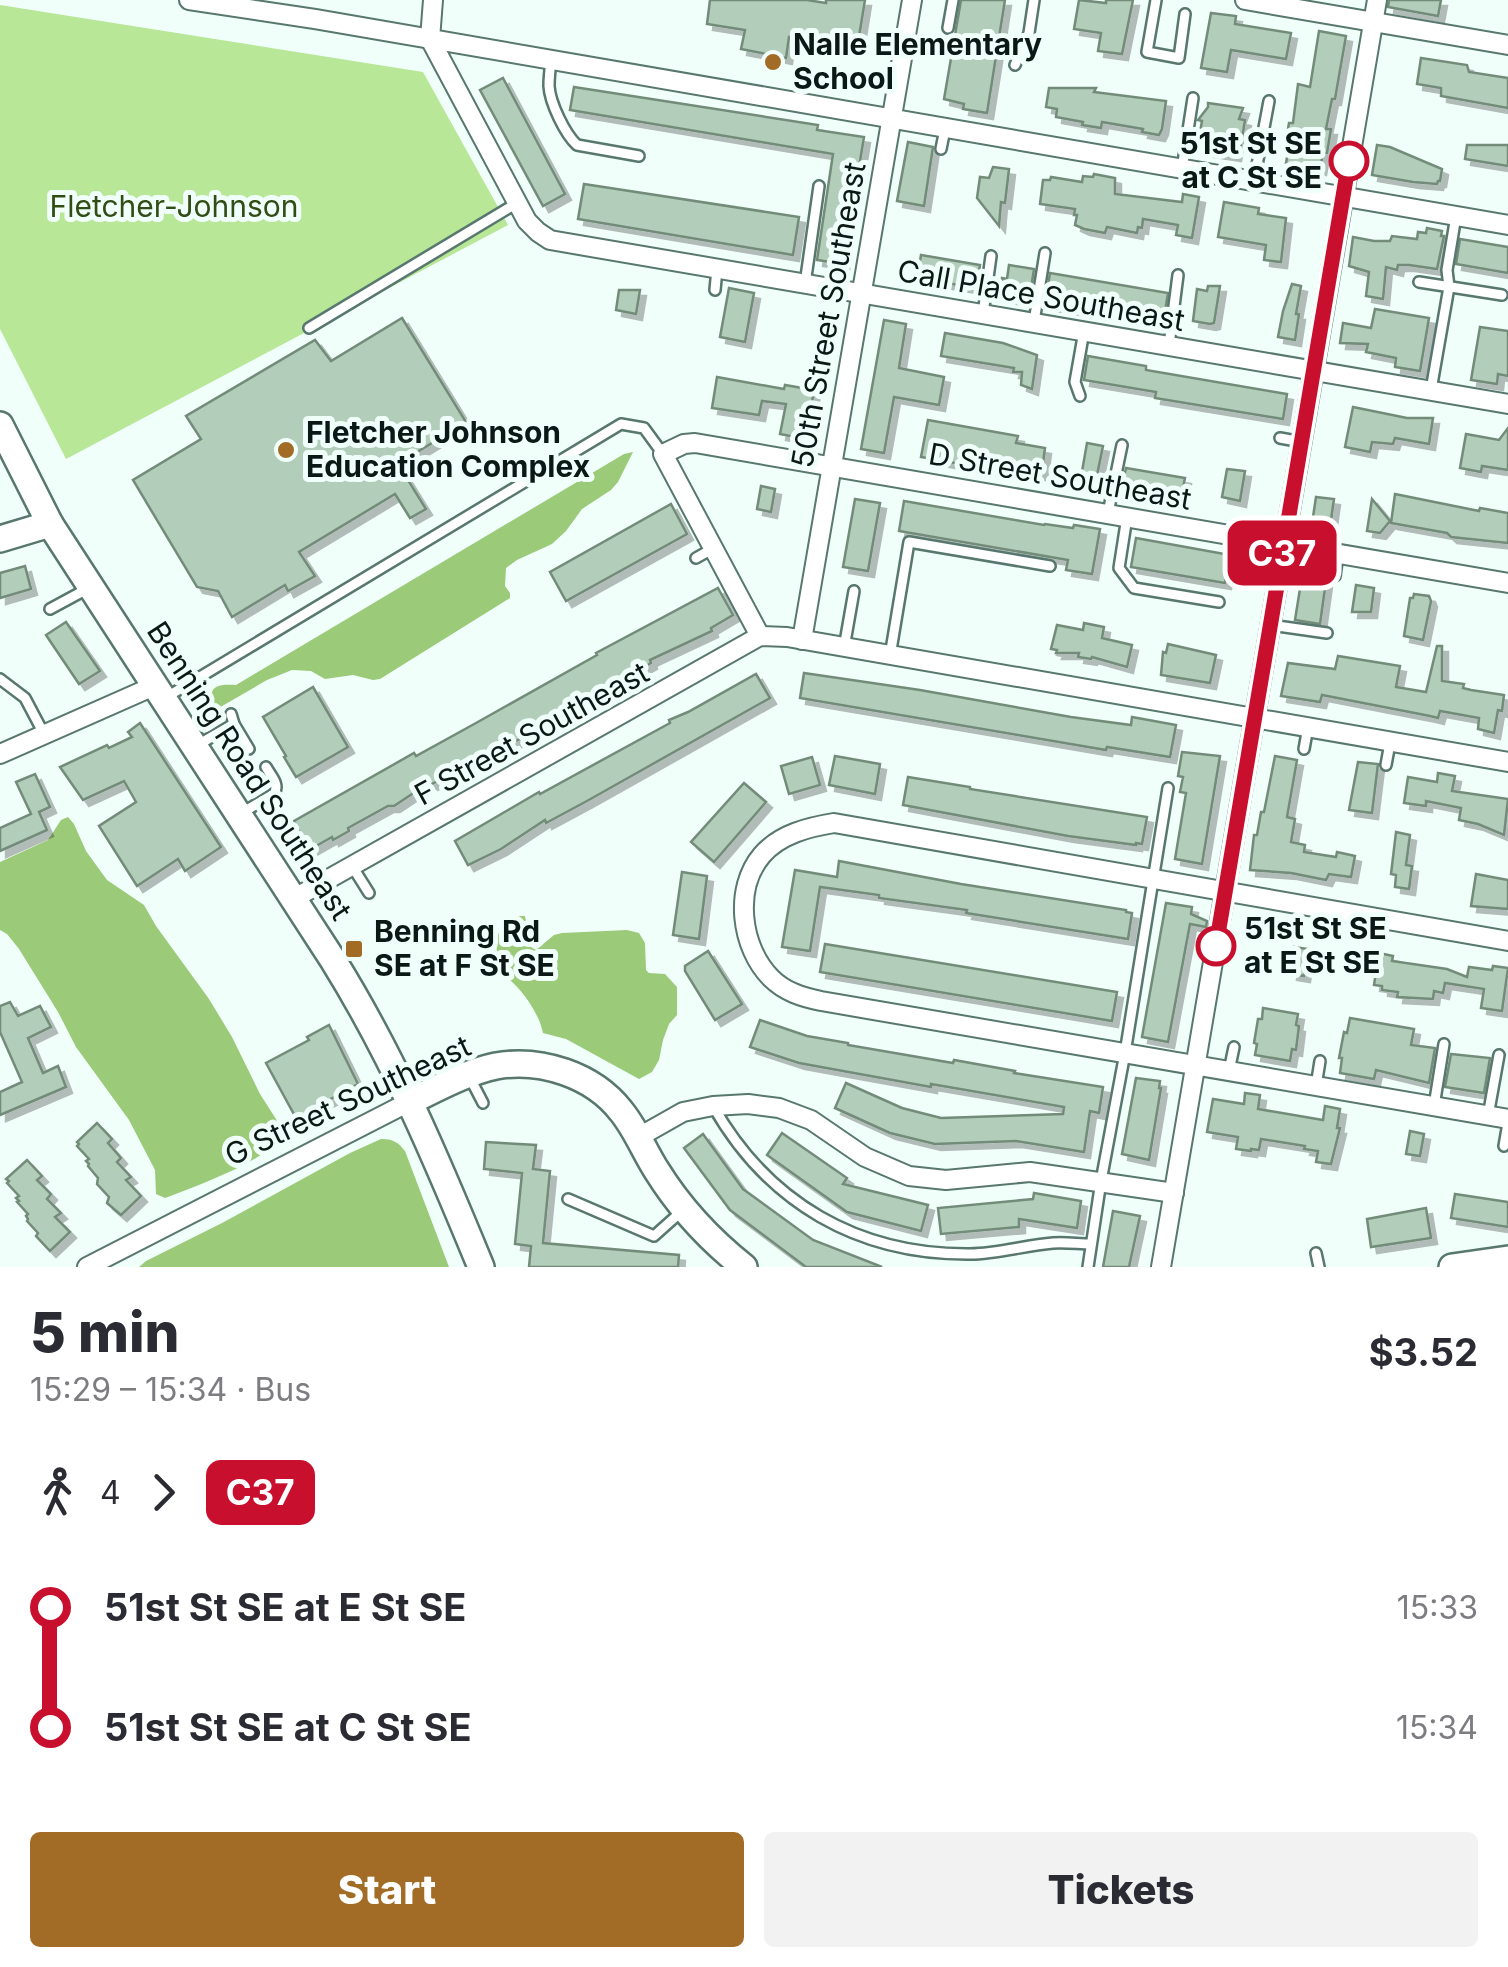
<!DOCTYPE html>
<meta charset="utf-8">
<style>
body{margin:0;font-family:Inter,sans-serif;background:#f2f2f3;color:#2b2b33;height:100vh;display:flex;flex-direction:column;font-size:38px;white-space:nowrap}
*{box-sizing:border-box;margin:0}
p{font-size:32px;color:#7c7c81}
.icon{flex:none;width:55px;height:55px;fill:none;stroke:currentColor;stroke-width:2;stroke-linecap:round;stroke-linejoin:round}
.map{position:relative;height:1267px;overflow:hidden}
.details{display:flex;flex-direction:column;background:#fff;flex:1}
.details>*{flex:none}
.badge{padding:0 20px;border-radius:15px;font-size:35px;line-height:65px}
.map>.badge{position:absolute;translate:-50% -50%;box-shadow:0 0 0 5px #fff}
.legs{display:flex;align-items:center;gap:15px;height:110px;padding:0 30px;font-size:32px}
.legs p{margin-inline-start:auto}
.headline{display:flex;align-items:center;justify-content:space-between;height:170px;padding:0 30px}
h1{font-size:55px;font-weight:800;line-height:75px}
.action{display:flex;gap:20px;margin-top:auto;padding:20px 30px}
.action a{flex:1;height:115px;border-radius:10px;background:#a26c26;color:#fff;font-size:40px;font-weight:800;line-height:115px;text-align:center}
.action a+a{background:#f2f2f3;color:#2b2b33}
ul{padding:0 30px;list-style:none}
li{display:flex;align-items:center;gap:35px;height:120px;font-size:38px}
li i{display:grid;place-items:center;width:15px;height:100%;margin:0 12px;background:currentColor}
li i::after{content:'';width:25px;height:25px;margin:-12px;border:8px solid;border-radius:50%;background:#fff}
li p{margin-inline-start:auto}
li:first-child i{background:linear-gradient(#0000 50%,currentColor 0)}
li:last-child i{background:linear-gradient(currentColor 50%,#0000 0)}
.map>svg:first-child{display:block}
.green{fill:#b8e797}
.forest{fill:#9bca78}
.building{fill:#b3cdbb;stroke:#738c7a;stroke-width:2.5;filter:url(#shadow)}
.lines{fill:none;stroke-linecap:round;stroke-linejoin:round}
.lane-casing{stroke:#58776e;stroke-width:14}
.street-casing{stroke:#58776e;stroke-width:22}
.secondary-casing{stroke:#58776e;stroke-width:30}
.lane{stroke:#fff;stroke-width:9}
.street{stroke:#fff;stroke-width:18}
.secondary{stroke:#fff;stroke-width:25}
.line-1-casing{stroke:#fff;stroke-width:22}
.line-1{stroke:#c8102e;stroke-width:15}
.poi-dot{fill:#a26c26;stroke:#f1fffb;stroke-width:4}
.stop-1-dot{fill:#fff;stroke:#c8102e;stroke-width:5}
.labels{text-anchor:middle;stroke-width:10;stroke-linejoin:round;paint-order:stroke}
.poi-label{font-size:30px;font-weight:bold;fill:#0c1815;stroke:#f1fffb;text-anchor:start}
.stop-label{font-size:30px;font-weight:bold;fill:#0c1815;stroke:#f1fffb;text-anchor:end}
.park-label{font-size:30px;fill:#304d15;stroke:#f1fffb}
.street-label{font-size:30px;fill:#0c1815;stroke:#f1fffb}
</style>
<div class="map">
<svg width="1508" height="1267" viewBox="0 0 1508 1267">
<defs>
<filter id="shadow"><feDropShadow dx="6" dy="6" stdDeviation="0" flood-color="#0004"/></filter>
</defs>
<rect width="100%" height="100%" fill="#f1fffb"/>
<!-- green -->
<path class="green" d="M0,5l423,67 85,153 -442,234 -66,-130z"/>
<!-- forest -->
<g class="forest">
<path d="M633,452l-15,30 -7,8 -29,19 -16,22 -14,13 -35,16 -11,8 -1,18 5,7v5l-130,81 -7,1 -20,-5 -28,4 -14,-8 -19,-1 -25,10 -50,29 -3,-1c-7,-22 2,-24 22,-23l388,-231z"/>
<path d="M68,817l6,7 12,27 21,29 37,25 12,21 53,73 23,38 28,57 16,25 3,8v13c-19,23 -85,47 -114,58l-9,-4 -1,-24 -26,-50 -53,-73 -18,-35 -39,-63 -12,-15 -7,-4v-68l48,-22 13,-20z"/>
<path d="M517,916h8l6,31 5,3 18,-15 8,-2 65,-3 12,3 6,10 1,27 3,3 16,1 12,13v28l-8,9 -6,16 -4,20 -7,12 -13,7 -73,-40 -23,-6c-4,-21 -24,-48 -42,-60 -6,-22 -10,-48 16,-57z"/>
<path d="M381,1139c12,0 17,3 24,12l44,116h-310l7,-6 76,-38 128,-70z"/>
</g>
<!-- building -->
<g class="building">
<path d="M710,0h97l19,3v-3h39l-8,49 -68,-12 -3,21 -45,-9 4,-19 -38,-6z"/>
<path d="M961,0h44l-18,113 -24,-4 1,-5 -20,-5z"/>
<path d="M1079,0l27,3v-3h27l-11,54 -24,-3 3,-18 -27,-4z"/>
<path d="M1389,0h52l-3,16 -50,-9z"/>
<path d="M1211,13l25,3 -1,8 56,9 -5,26 -55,-9 -4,22 -26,-4z"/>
<path d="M1319,31l27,5 -11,63h-3l-6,30h5l-4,24h-4l-3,16 -34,-6 3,-16 -4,-1 4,-23h4l5,-39 12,3z"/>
<path d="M1421,58l46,7 2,7 39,6v30l-67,-12v-8l-24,-4z"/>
<path d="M503,78l62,116 -22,12 -63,-116z"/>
<path d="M574,87l244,38 -1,5 47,7 -21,127 -26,-4 16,-106 -263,-44z"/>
<path d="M1049,88h47l-2,4 72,9 -4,28 -3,6 -17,-3 1,-3 -41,-7 -1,6 -19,-3 1,-3 -27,-5 1,-8 -11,-2z"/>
<path d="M1208,103l35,5 -4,11 6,1 -4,25 -4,-1 -2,11 -34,-5 -2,-12 3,-17 -4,-1 10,-13z"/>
<path d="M908,142l25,5 -9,59 -27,-5z"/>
<path d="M1377,145l13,2 52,22 -2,12h-2l-1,3 -24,-2 -41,-7z"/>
<path d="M1467,145h41v21l-43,-7z"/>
<path d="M993,167l16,2 -4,34 -4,-1 -2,24 -22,-28 3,-21 9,1z"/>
<path d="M1094,174l21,4v16l67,8 1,-8 16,3 -7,41 -16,-3 2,-10 -35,-6 -1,9 -4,-1 -1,6 -30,-6 -2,6 -21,-4 -9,-4 2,-10h-3l1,-6 -35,-5 3,-24h7l1,-3 31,5 1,-6 10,1z"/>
<path d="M584,184l215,33 -6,38 -215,-36z"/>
<path d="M1224,202l35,6 -1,6 28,4 -5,44 -17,-2 2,-15 -48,-8z"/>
<path d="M1427,228l15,3 -1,5h3l-7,33 -28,-4h-11l-1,5 -11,-3 -3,32 -17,-3 3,-24 -20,-6 4,-29 21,4h16l2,-5 25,3 1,-7 8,1z"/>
<path d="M1460,239l48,8v26l-52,-9z"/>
<path d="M921,255l59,10 -4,23 -59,-10z"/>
<path d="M1009,265l25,4 -5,32 -30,-5 3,-18 5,1z"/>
<path d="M1050,273l118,20 -5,31 -118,-20z"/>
<path d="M1292,284l9,2 -5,28h3l-4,26 -17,-3 5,-26z"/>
<path d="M1208,286h12l-6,37 -4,1 -17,-3 4,-32 10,2z"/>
<path d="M729,288l25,5 -9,49 -25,-5z"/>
<path d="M619,290h21l-4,24 -20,-4z"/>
<path d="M1375,309l54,9 -9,53 -25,-4 1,-9 -30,-6 2,-8 -28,-1 3,-20 28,5z"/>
<path d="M402,318l64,104 -68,42 28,45 -16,9 -15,-24 -96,58 16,24 -27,15 -3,-6 -53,32 -14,-26 -21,-4 -64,-107 68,-41 -15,-23 129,-76 16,21z"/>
<path d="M884,320l22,4 -7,44 45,9 -5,28 -45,-8 -10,56 -23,-4z"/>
<path d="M1480,327l28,4v45l-10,-2 -1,10 -26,-4z"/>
<path d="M945,333l58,10 34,12 -5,34 -11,-4 1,-13h-9l1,-4 -73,-12z"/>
<path d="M1088,356l58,10v4l141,24 -4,25 -128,-21 1,-6 -72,-12z"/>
<path d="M717,377l67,12 1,-4 29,5 -8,49 -26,-5 6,-30 -24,-3 -3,14 -47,-7z"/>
<path d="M1353,407l54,11h26l-4,26 -34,-6 -2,6 -21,-2 -2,10 -25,-5z"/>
<path d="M928,420l90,16 -2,7 29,5 -3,23h-3v3l-10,-1 -17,-6 -1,6 -90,-16z"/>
<path d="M1508,428v42l-26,-4 -1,6 -21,-4 6,-34 33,6z"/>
<path d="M1087,443l16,3 -7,34 -15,-3z"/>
<path d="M1126,468l59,10 -5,24 -59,-10z"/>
<path d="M1227,469l18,2 -5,30 -18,-4z"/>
<path d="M761,486l14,3 -4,23 -14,-3z"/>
<path d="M1395,494l84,17 1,-3 28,5v30l-57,-6 -4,-4 -56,-10z"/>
<path d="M1316,497l18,2 -3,21 -18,-3z"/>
<path d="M855,499l25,4 -12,68 -25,-4z"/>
<path d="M1372,499l18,22 -10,12 -13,-2z"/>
<path d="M904,501l140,24 1,-1 28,4 1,-3 26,4 -8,45 -26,-4 2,-10 -169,-29z"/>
<path d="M671,504l16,30 -121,67 -16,-29z"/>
<path d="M1136,538l94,17 -5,28 -94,-16z"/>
<path d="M25,566l6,23 -31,9v-25z"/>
<path d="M1303,570l24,4 -7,50 -25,-4z"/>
<path d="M1356,585l18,3 -3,24h-19z"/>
<path d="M718,588l15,27 -22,13 1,3 -62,29 1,3 -16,9 -1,-3 -43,26 2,3 -17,9 -1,-3 -45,25 2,3 -16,9 -2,-3 -22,12 -23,13 2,3 -16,9 -1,-3 -22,12 -2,-2 -36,24h-6l-40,22 1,3 -16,9 -1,-3 -23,13 -15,-29 120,-68 2,3 60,-33 121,-68 -1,-2z"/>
<path d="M1414,594l15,2 2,5 -8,39 -19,-4 6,-38h3z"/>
<path d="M66,622l34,49 -21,13 -33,-49z"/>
<path d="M1084,623l20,4 -2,11 30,7 -5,22 -35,-10 -1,2 -13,-2 1,-4h-23l1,-3 -6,-1 6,-24 26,5z"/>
<path d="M1168,644l48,11 -6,28 -49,-8 2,-23 3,1z"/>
<path d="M1437,646h5v35l22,3 -1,4 8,2 33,5 -2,16 -4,-1 -4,23 -16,-4 1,-11 -39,-7 -2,7 -8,-2 -108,-21 -2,7 -39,-6 7,-33 47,6 3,-13 62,10 -4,21 30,5z"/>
<path d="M804,673l116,17 151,27 60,8 1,-8 44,8 -6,32 -63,-10 -1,3 -306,-52z"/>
<path d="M756,674l14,24 -183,103 -41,22 -1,-3 -44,29 -33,16 -13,-24 84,-49 1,2 130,-71 -1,-3 19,-8z"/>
<path d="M313,687l35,60 -52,30 -12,-20 2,-1 -23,-39z"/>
<path d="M140,723l81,124 -36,24 -7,-12 -41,27 -38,-60 37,-24 -12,-21 -41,19 -23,-33 47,-22 2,3 23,-11 -4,-5z"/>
<path d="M1182,752l38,4 -18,108 -27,-5 11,-66 -6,-1 3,-15 -5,-1z"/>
<path d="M835,756l45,8 -5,30 -46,-9z"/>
<path d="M1275,756l22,4 -10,57 8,2 -4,23 14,3 -1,7 32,5 1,-5 18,4 -4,21 -22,-3 -3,6 -35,-7 -41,-3 4,-35h3l4,-23h3z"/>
<path d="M812,757l8,28 -31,9 -8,-28z"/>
<path d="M1358,762l20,2 -6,49 -23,-3z"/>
<path d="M1438,773l17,3 -3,15 56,8 -4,36 -26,-11 -19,-4 2,-12 -35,-7v5l-22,-3 4,-26 29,5z"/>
<path d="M35,774l15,33 -11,5 8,18 -47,21v-23l31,-14 -15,-32z"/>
<path d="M908,777l62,10v2l177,28 -5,27 -6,-1v2l-68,-9 -165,-31z"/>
<path d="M744,783l22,19 -52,60 -23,-20z"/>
<path d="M1396,832l14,3 -4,30 6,1 -3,23 -14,-2 1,-12 -5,-1z"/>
<path d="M839,861l122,23 165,26v2l6,1 -4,26 -162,-26 1,-3 -88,-12v-3l-59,-8 -10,64 -28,-4 13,-77 42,7z"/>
<path d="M682,872l25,4 -8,63 -26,-4z"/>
<path d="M1476,874l32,6v29l-37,-3z"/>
<path d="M1166,903l26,4 -1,7 16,7 -1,6 -16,-3 -22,118 -26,-5z"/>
<path d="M825,944l292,48 -5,29 -292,-49z"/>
<path d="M1294,947l14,2 -4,27 -13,-2z"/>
<path d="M708,951l34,53 -27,16 -30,-49v-5z"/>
<path d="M1379,953l14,3 -1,5 55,8 20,8 2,-10 23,3 1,-4 15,2 -6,43 -21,-3 3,-19 -39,-6 -2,10 -9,-2 -1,8 -36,-2 1,-5 -16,-2v-4l-8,-1z"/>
<path d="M10,1002l8,14 22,-10 11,21 -23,11 15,35 15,-7 8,21 -66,28v-23l22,-10 -22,-50v-26z"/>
<path d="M1263,1008l35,6 -2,11 3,1 -3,24 -4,-1 -2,12 -35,-6 2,-11 -3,-1 4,-24h4z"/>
<path d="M1350,1018l64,11 -3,16 24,3 -6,35 -53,-13 -2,9 -34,-6 2,-15h-3l5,-26 3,1z"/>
<path d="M760,1020l47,16 41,7v2l105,18 1,-3 61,11 -1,2 89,14 -4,26 -9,-2 -6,41 -68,-11 -81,3 -45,-11 -55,-25 11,-25 56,25 39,10 122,-4 1,-7 -133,-23v3l-132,-24 -49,-16z"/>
<path d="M329,1025l29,59 -62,34 -30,-55 43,-23 -2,-3z"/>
<path d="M1451,1054l39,4 -6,35 -39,-6z"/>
<path d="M1136,1078l24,3 -1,7h2l-12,72 -27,-6z"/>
<path d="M1245,1093l15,2 -2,14 65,11 2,-14 15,3 -3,19h3l-9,36 -15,-2 2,-11 -14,-2 1,-3 -44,-7 -2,11 -8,-1v2l-15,-2 2,-12 -31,-5 6,-33 31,5z"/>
<path d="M97,1123l15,16 -4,4 13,15 -4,4 14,15 -5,3 15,16 -20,19 -14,-12 2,-6 -12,-13 1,-6 -10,-12 1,-2 -3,-3 3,-2 -12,-13 2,-2 -2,-2z"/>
<path d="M1410,1131l14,3 -4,22 -14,-2z"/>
<path d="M782,1133l65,45 -4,6 85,21 -7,26 -74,-19 -80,-57z"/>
<path d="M703,1134l40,55 70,51 69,27h-76l-76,-57 -46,-62z"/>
<path d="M486,1142l50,3 -3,24 17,2 -7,72 136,12 -1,12h-149l2,-21 -16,-2 7,-71 -38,-4z"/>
<path d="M27,1160l15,16 -5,4 14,14 -4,5 14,14 -6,4 15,15 -20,19 -14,-15 2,-3 -11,-12 1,-2 -2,-3 2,-2 -11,-12 2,-1 -3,-3 3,-2 -12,-13 2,-2 -3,-2z"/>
<path d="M1034,1193l47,8 -4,27 -58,-9v8l-78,7 -3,-26 95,-9z"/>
<path d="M1455,1194l53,8v25l-57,-9z"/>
<path d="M1426,1208l5,30 -60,9 -4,-28z"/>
<path d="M1113,1211l27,5 -11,51h-26z"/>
</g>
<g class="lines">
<!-- lane casing -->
<g class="lane-casing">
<g id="lane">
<path d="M1156,0l-9,52 32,6 6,-44"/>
<path d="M948,28l5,-28"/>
<path d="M551,61c-1,8 -2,17 -2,25 1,17 16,48 28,59l62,11"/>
<path d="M1015,65l14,-32 5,-33"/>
<path d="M941,149l4,-20"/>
<path d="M1182,169l11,-71"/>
<path d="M1254,181l15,-80"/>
<path d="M1419,282l83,13"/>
<path d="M805,284l14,-98"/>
<path d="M715,290l2,-21"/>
<path d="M983,314l8,-58"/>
<path d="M1034,322l11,-69"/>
<path d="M309,328l208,-125"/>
<path d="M1169,345l9,-70"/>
<path d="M1431,390l18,-103 -2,-17 9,-54"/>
<path d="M1080,396l-5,-14 9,-51"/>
<path d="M1280,438l22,4"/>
<path d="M1108,513l14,-68"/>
<path d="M1127,517l-8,51 15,20 85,14"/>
<path d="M696,558l18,-10"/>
<path d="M1335,576l3,-22"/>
<path d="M50,609l37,-20"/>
<path d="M1270,625l57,8"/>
<path d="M844,648l10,-57"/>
<path d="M890,656l19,-114 141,24"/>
<path d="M0,679l25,19 19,36"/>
<path d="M165,698l456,-274 23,4 19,26"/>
<path d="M231,714l3,10 15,25"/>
<path d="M196,746l38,-22"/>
<path d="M1304,749l4,-22"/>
<path d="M1386,765l4,-22"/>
<path d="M240,814l34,-20c6,-10 -3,-18 -8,-27"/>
<path d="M352,866l17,27"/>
<path d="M1229,1071l5,-24"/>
<path d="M470,1078l13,25"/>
<path d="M1316,1086l4,-25"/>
<path d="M713,1106c55,97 145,149 257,148 28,0 56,-9 83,-11 13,-1 26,1 38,1"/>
<path d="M1434,1106l10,-62"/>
<path d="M1488,1116l11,-61"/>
<path d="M1504,1146l4,-23"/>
<path d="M568,1199l86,37 28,-25"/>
<path d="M1316,1253l3,14"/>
<path d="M1088,1267l13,-86 24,-128 43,-265"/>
</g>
</g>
<!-- street casing -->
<g class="street-casing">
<g id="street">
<path d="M189,0l126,19 1193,206"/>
<path d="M433,0l-3,39 97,182 11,11 12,8 958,164"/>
<path d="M1245,0l263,45"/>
<path d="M760,636l-97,-182 21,-10 11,-1 813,140"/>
<path d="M802,640l110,-640"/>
<path d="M0,754l154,-68"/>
<path d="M293,899l467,-263 27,1 721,125"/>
<path d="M1508,941l-674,-118c-25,4 -54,11 -72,32 -29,34 -21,93 9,123 14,14 31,19 50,23l687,118"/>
<path d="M637,1138l46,-26 30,-6 35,-2 31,4 32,12 54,37 44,19 37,4 84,-8 144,21"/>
<path d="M87,1267l324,-166"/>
<path d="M1161,1267l216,-1267"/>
</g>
</g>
<!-- secondary casing -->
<g class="secondary-casing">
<g id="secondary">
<path d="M0,425l50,99 283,436c61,98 104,200 148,307"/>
<path d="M0,539l50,-15"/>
<path d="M411,1101c27,-13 56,-29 85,-35 45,-8 97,9 125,45 15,18 23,40 36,60 23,37 53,69 87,96"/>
<path d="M1452,1267l56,-8"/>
</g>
</g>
<!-- lane -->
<use href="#lane" class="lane"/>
<!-- street -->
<use href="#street" class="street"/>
<!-- secondary -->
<use href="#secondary" class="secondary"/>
</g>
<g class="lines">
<!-- line-1 casing -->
<g class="line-1-casing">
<path id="line-1" d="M1216,946l133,-785"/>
</g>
<!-- line-1 -->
<use href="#line-1" class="line-1"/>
</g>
<!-- markers -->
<g class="poi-dot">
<circle cx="773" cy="62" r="10"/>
<circle cx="286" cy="450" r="10"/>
<rect x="344" y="939" width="20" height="20" rx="5"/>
</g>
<g class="stop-1-dot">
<circle cx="1349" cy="161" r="18"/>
<circle cx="1216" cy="946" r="18"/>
</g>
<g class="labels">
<!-- poi labels -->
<g class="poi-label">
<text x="793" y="55">Nalle Elementary<tspan x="793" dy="34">School</tspan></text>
<text x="306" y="443">Fletcher Johnson<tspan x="306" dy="34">Education Complex</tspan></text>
<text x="374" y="942">Benning Rd<tspan x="374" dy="34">SE at F St SE</tspan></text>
</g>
<!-- stop labels -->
<g class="stop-label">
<text x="1322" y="154">51st St SE<tspan x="1322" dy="34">at C St SE</tspan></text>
<text x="1244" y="939" text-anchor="start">51st St SE<tspan x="1244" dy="34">at E St SE</tspan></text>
</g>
<!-- park labels -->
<g class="park-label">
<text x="174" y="217">Fletcher-Johnson</text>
</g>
<!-- street labels -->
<g class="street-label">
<text transform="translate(1041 296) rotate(10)" y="10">Call Place Southeast</text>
<text transform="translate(829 315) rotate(-80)" y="10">50th Street Southeast</text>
<text transform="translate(1060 477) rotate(10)" y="10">D Street Southeast</text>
<text transform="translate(532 734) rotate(-29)" y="10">F Street Southeast</text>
<text transform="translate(249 771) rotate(57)" y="10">Benning Road Southeast</text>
<text transform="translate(348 1101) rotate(-25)" y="10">G Street Southeast</text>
</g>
</g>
</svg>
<b class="badge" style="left:1282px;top:553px;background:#c8102e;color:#fff">C37</b>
</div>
<section class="details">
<div class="headline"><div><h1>5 min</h1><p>15:29 – 15:34 · Bus</p></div><b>$3.52</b></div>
<div class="legs"><svg class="icon" aria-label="walk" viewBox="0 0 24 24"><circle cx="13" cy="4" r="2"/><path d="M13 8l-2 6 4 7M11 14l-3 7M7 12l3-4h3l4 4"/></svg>4<svg class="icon" aria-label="forward" viewBox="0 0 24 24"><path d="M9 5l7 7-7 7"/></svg><b class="badge" style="background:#c8102e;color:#fff">C37</b></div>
<ul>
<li><i style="color:#c8102e"></i><b>51st St SE at E St SE</b><p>15:33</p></li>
<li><i style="color:#c8102e"></i><b>51st St SE at C St SE</b><p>15:34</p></li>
</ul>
<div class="action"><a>Start</a><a>Tickets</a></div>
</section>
